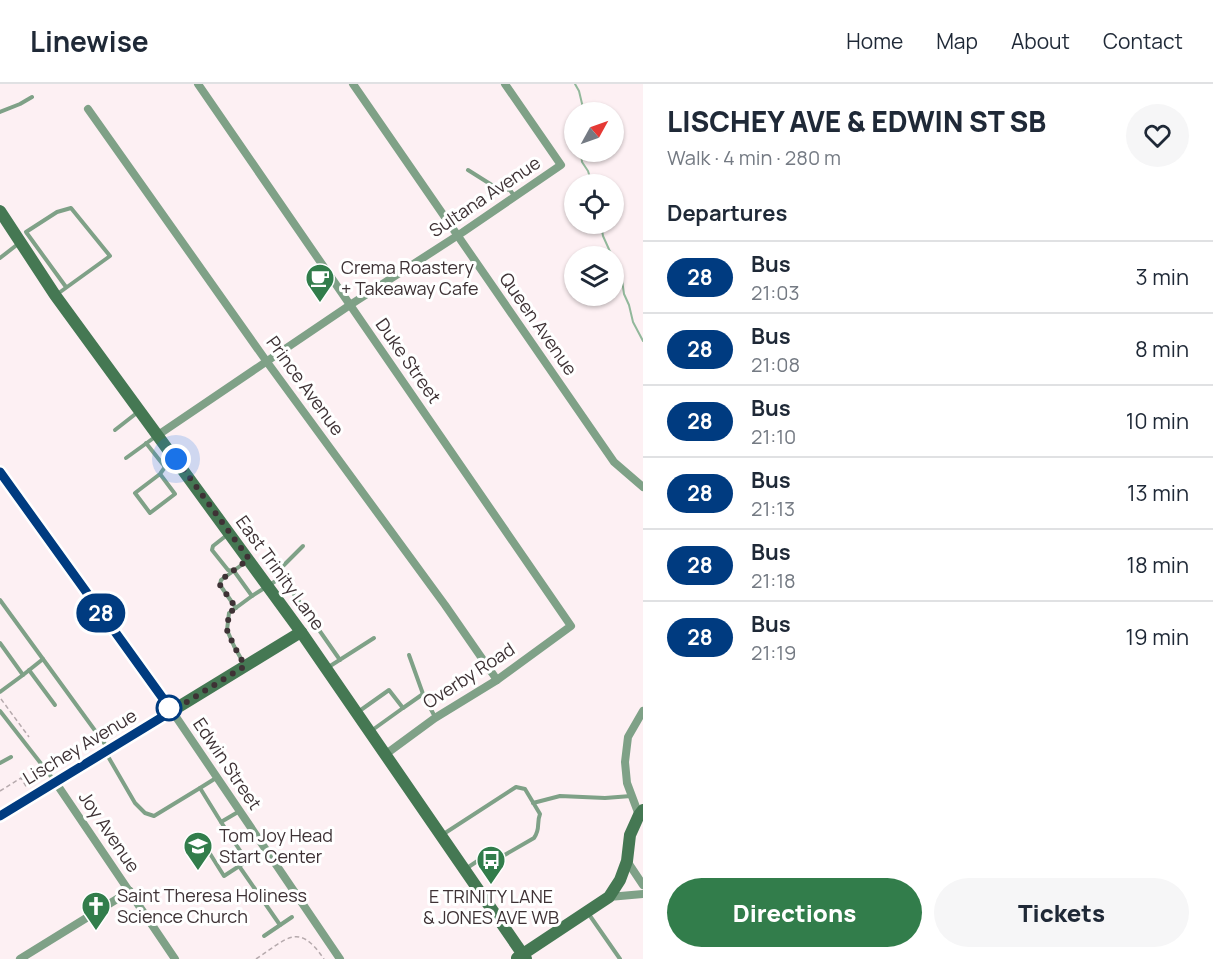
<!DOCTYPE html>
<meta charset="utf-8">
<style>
body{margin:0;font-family:Manrope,sans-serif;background:#f6f6f7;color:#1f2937;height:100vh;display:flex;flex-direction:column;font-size:22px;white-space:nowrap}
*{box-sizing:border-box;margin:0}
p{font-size:20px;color:#747a83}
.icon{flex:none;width:33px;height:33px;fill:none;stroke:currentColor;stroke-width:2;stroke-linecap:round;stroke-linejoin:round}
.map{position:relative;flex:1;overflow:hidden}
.drawer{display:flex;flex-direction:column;background:#fff;width:570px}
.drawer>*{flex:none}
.badge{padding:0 12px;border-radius:20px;font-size:21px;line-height:39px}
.needle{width:39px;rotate:50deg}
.buttons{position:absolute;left:564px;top:18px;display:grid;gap:12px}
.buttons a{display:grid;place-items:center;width:60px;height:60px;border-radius:50%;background:#fff;box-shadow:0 2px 4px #0004;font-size:30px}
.you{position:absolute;width:30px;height:30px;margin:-15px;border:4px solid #fff;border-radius:50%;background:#1a73e8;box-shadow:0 0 0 9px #1a73e833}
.map>.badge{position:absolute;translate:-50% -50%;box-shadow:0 0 0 3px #fff}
h2{padding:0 24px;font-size:22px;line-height:54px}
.round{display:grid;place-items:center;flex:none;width:63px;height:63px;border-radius:32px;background:#f6f6f7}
.summary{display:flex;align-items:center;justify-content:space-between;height:102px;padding:0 24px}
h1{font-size:28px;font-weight:800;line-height:45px}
.action{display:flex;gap:12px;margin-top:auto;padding:12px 24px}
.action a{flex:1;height:69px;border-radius:36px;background:#327d4b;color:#fff;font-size:24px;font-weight:800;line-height:69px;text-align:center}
.action a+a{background:#f6f6f7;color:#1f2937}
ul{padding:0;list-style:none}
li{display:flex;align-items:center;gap:18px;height:72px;padding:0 24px;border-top:2px solid #e0e1e3}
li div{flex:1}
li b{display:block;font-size:22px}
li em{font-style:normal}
li .badge{min-width:66px;font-weight:700;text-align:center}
header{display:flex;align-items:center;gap:36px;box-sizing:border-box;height:84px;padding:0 30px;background:#fff;border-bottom:2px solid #e0e1e3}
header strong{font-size:28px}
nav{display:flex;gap:33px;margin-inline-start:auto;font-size:21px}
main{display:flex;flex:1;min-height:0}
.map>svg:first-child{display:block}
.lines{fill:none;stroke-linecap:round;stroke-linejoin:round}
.stream{stroke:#92b89b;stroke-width:2}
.path{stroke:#b6aaad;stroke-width:1.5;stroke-dasharray:4.5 3;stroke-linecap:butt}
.lane{stroke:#7fa187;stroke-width:4}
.street{stroke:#7fa187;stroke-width:8}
.secondary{stroke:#457853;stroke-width:12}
.line-casing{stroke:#fff;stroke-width:14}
.line{stroke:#003b80;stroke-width:9}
.walk{stroke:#3e3235;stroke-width:6;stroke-dasharray:0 10.8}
.stop-dot{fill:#fff;stroke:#003b80;stroke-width:3}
.labels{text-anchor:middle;stroke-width:6;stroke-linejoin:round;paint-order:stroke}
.street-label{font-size:18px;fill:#3e3235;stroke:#fff}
.poi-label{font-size:18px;fill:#3e3235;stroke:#fff;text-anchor:start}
</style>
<header>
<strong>Linewise</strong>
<nav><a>Home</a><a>Map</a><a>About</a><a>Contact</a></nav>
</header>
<main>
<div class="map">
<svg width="643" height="875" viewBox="0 0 643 875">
<rect width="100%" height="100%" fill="#fdf0f3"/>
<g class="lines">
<!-- stream -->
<g class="stream">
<path d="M575,0l4,7 5,21"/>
<path d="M581,68l1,10 6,9 4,13"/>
<path d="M601,140l2,12 9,20"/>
<path d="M614,177l3,11 5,8 2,14 5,11 4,17 10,19"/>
</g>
<!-- path -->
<g class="path">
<path d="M1,615l28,38"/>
<path d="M0,707l21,-13 6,10"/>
<path d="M256,875c31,-20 42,-38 68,0"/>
</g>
<!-- lane -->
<g class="lane">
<path d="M0,28l20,-8 12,-7"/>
<path d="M468,86l27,17 15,3 5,7"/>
<path d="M0,174l18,-14"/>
<path d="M56,211l54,-39 -39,-48 -14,4 -31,20 40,55"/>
<path d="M115,346l23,-18"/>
<path d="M146,359l19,24"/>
<path d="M126,374l29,-21"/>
<path d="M160,390l15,20 -25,19 -15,-20 25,-19 5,-7 8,-5"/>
<path d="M227,451l-14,11 -1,4 16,20 6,1 18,25 -23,17 -2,17 7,16 10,18"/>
<path d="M303,462l-21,21v10l58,83"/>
<path d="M252,512l30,-19"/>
<path d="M0,516l107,147"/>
<path d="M236,524l-16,-23 1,-5 26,-19"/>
<path d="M0,559l23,32 -23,17"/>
<path d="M409,571l14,39 12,23"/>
<path d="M327,584l47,-30"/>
<path d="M29,586l26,35"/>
<path d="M23,591l20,-16"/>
<path d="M403,624l20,-14"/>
<path d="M0,627l53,68"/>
<path d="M358,628l31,-22 14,18 -32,23"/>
<path d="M106,669l29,50 10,10 9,3 46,-28"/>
<path d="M0,679l11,-6"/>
<path d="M216,694l-16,10 21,34 17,-10"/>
<path d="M533,719l27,-7 45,2 26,-2"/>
<path d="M442,751l74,-48 9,2 15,25c-4,10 1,14 -6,24l-45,26 -10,-4 -12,8"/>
<path d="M207,765l17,27 23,-15 -26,-39"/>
<path d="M239,782l41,59"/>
<path d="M588,829l32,46"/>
<path d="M264,852l28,-19"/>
</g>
<!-- street -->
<g class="street">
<path d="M198,0l373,542 -74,54 -62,38 -49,36"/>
<path d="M353,0l261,378 29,25"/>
<path d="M88,25l179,253 178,243 52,75"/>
<path d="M158,351l192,-130 113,-73 98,-67 -56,-81"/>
<path d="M0,388l172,239 168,248"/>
<path d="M56,699l119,176"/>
<path d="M639,731l-12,-32 -2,-21 3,-25 15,-26"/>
<path d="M627,777l16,24"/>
<path d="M609,813l34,-3"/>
<path d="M20,875l110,-68"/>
</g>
<!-- secondary -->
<g class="secondary">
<path d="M0,127l55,84 246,337 225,327"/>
<path d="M0,732l301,-184"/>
<path d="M517,874l92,-61 11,-17 7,-19 3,-26 9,-20 4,-5"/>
</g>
</g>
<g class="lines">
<!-- line casing -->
<g class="line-casing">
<path id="line" d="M0,388l172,239 -172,105"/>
</g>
<!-- line -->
<use href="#line" class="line"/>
<!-- walk -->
<path class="walk" d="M169,624l3,3 73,-45 -11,-20 -7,-16 2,-17 7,-5 -16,-23 1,-5 28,-21 -73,-100"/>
</g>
<!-- icons -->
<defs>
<g id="cafe-pin" transform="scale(1.5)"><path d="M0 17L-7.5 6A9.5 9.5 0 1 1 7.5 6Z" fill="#327d4b" stroke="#fff"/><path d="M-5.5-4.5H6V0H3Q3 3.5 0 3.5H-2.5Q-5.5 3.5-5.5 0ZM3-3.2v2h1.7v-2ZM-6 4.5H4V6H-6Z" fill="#fff"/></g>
<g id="school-pin" transform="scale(1.5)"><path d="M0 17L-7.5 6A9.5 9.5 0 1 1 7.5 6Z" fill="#327d4b" stroke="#fff"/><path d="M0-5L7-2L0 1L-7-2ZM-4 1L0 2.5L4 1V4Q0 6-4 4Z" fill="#fff"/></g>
<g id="bus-pin" transform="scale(1.5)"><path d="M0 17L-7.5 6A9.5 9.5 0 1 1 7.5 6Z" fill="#327d4b" stroke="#fff"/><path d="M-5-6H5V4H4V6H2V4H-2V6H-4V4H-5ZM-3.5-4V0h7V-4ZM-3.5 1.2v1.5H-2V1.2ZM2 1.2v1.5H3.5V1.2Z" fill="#fff"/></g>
<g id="church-pin" transform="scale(1.5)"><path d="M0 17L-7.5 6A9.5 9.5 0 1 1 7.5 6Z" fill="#327d4b" stroke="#fff"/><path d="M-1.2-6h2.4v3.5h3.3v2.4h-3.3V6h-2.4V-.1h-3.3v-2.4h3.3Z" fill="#fff"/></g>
</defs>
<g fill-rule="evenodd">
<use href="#cafe-pin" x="320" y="194"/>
<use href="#school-pin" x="198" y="762"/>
<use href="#bus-pin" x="491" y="776"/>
<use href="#church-pin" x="96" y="822"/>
</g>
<!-- markers -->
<circle class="stop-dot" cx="169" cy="624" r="12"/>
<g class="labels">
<!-- street labels -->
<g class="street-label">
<text transform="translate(485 113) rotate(-34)" y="6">Sultana Avenue</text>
<text transform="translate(538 240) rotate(55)" y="6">Queen Avenue</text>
<text transform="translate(408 277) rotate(55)" y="6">Duke Street</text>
<text transform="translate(305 302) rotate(54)" y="6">Prince Avenue</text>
<text transform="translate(280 489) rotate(54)" y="6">East Trinity Lane</text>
<text transform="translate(469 592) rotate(-33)" y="6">Overby Road</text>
<text transform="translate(80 663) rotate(-31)" y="6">Lischey Avenue</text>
<text transform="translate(227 680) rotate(56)" y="6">Edwin Street</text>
<text transform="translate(109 748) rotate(56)" y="6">Joy Avenue</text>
</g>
<!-- poi labels -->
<g class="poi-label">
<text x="341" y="190">Crema Roastery<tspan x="341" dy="21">+ Takeaway Cafe</tspan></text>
<text x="219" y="758">Tom Joy Head<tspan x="219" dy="21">Start Center</tspan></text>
<text x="117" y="818">Saint Theresa Holiness<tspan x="117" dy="21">Science Church</tspan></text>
<text x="491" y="819" text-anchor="middle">E TRINITY LANE<tspan x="491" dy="21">&amp; JONES AVE WB</tspan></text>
</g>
</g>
</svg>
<div class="buttons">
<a><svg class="needle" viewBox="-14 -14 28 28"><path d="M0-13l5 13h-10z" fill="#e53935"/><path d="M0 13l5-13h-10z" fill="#747a83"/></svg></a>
<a><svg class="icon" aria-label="locate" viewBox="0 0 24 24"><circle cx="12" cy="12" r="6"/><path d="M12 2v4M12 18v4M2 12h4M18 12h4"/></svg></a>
<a><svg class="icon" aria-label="layers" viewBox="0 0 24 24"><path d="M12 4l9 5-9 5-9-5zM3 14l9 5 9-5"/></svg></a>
</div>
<div class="you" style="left:176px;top:375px"></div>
<b class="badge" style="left:101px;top:529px;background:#003b80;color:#fff">28</b>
</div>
<section class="drawer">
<div class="summary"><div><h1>LISCHEY AVE &amp; EDWIN ST SB</h1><p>Walk · 4 min · 280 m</p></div><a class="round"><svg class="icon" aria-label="heart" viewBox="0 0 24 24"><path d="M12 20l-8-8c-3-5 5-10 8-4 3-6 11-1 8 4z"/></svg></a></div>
<h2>Departures</h2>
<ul>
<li><span class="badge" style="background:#003b80;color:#fff">28</span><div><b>Bus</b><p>21:03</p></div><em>3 min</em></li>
<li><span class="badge" style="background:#003b80;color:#fff">28</span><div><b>Bus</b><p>21:08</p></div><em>8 min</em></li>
<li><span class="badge" style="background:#003b80;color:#fff">28</span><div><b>Bus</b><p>21:10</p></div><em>10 min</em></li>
<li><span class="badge" style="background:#003b80;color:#fff">28</span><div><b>Bus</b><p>21:13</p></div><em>13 min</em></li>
<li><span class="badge" style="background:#003b80;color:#fff">28</span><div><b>Bus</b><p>21:18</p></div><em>18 min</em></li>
<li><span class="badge" style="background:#003b80;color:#fff">28</span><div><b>Bus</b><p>21:19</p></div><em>19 min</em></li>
</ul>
<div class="action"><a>Directions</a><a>Tickets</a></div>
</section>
</main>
